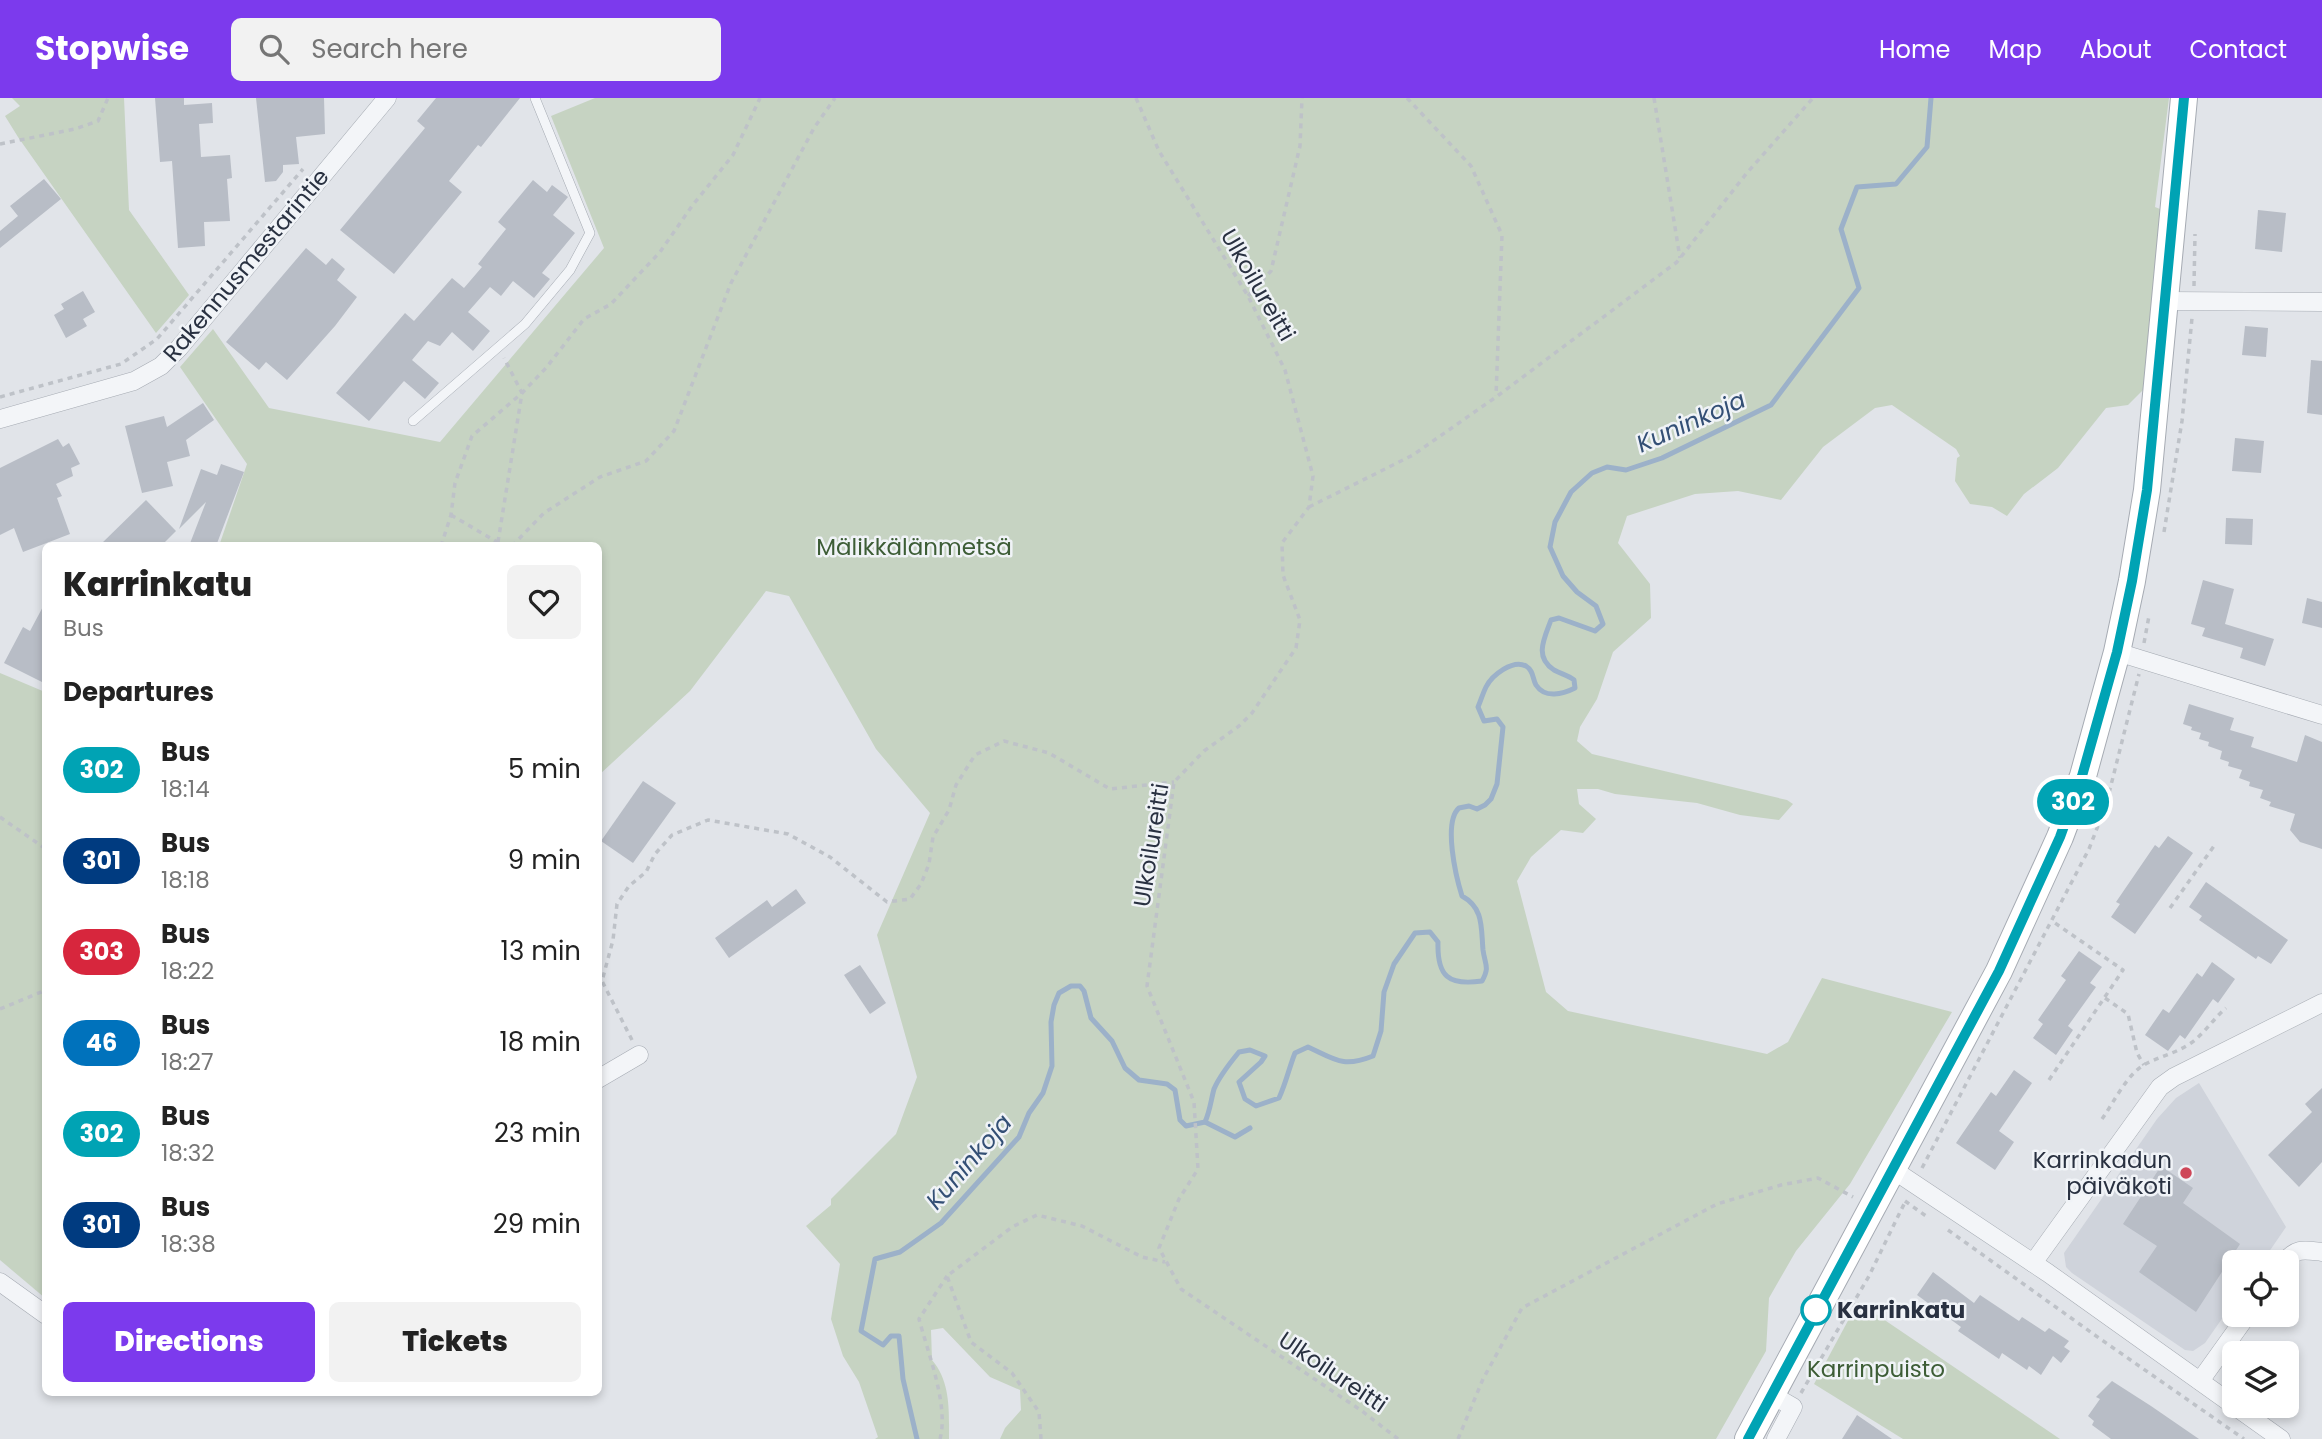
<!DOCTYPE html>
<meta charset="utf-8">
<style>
body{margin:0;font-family:Poppins,sans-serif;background:#f2f2f2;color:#222;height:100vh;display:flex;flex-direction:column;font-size:26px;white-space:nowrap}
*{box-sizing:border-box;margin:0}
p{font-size:23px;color:#767676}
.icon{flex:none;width:38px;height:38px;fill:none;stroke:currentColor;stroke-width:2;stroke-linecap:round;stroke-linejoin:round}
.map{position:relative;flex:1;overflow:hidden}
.drawer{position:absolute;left:42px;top:444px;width:560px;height:854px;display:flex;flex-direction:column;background:#fff;border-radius:10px;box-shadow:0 4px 10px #0003}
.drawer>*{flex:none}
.badge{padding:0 14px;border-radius:23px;font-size:24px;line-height:46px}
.controls{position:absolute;left:2222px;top:1152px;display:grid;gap:14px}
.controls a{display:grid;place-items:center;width:77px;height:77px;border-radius:10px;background:#fff;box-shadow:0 4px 10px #0003;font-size:35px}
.map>.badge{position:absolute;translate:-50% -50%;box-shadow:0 0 0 4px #fff}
h2{padding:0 21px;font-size:26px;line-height:63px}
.round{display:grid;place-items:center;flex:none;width:74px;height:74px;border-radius:10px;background:#f2f2f2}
.overview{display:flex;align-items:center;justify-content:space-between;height:119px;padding:0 21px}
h1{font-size:33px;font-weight:800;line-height:52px}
.button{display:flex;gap:14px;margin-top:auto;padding:14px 21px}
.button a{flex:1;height:80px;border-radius:10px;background:#7c3aed;color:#fff;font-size:28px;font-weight:800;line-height:80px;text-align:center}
.button a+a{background:#f2f2f2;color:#222}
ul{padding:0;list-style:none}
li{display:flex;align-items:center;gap:21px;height:91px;padding:0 21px}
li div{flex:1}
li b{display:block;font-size:26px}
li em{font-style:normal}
li .badge{min-width:77px;font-weight:700;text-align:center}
header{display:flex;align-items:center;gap:42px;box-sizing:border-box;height:98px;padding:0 35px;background:#7c3aed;color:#fff}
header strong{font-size:33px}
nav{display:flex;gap:38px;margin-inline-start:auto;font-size:24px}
.search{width:490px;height:63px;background:#f2f2f2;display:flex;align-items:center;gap:18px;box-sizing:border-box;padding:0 24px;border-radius:10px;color:#767676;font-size:26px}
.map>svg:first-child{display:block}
.built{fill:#cfd3db}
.green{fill:#c6d3c2}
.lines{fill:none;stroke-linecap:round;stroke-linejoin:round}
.stream{stroke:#9cb1c9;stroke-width:5}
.building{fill:#b8bdc6}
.lane-casing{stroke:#a6abb3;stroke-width:10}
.street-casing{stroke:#a6abb3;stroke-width:19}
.secondary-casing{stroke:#a6abb3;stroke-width:28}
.path{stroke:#bec2c8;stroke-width:3.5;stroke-dasharray:5 5;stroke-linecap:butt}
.lane{stroke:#f3f5f8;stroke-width:9}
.street{stroke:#f3f5f8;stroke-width:18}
.secondary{stroke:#fff;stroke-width:26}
.line-casing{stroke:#fff;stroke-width:16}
.line{stroke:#00a3b4;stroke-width:10}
.poi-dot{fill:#ce4658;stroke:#f0f3f7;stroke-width:2.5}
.stop-dot{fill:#fff;stroke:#00a3b4;stroke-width:3.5}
.labels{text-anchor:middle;stroke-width:5;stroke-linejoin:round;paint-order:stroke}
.street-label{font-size:23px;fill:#293141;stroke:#f0f3f7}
.park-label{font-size:23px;fill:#3d5d36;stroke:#f0f3f7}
.poi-label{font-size:23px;fill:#293141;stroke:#f0f3f7;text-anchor:end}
.stop-label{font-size:23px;font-weight:bold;fill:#293141;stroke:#f0f3f7;text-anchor:start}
.water-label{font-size:24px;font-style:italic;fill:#334f75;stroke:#f0f3f7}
</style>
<header>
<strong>Stopwise</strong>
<div class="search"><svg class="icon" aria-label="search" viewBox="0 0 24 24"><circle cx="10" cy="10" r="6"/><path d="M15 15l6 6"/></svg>Search here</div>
<nav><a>Home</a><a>Map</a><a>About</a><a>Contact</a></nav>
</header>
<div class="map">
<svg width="2322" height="1341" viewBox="0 0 2322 1341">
<rect width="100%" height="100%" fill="#e1e4e9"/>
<!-- built -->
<path class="built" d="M2199,985l87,144 -24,35h-27v38l-30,43 -12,8 -8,-1 -113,-77 -6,-6 -2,-14 93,-134 19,-21z"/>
<!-- green -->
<g class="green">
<path d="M12,0h112l5,112 60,85 -33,38 -138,-196 -13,-21 15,-10z"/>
<path d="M595,0h1574l-14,109 5,2 -14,178 -18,18 -22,3 -48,60 -34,26 -17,22 -15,-9 -22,-3 -15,-23 2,-23 3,-2 -4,-7 -64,-44 -17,3 -52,39 -42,53 -43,-9 -43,3 -68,22 -9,27 32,41 1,34 -38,34 -16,47 -17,28 -3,14 15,13 195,46 6,4 -14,16 -39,-5 -43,-12 -82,-9 -17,-5h-21l2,15 17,15 -13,14 -22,-3 -30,27 -14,24 29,111 22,19 199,43 21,-12 34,-64 130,34 -102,172 -54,67 -27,47 -3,53 -50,88h-716l5,-11 16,-18 -1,-20 -30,-13 -47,-49 -12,2 1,30c19,22 17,52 17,79h-74l3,-2 -19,-55 -16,-26 -12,-37 9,-55 -34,-38 25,-21v-6l65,-65 21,-57 -40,-142 53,-122 -54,-64 -87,-153 -23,-5 -76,100 -91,84 -1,-229h-379l28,-82 -67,-97 33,-38 56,79 171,34 164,-194 -53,-132z"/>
<path d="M0,575l45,19v606l-45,-38z"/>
<path d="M1858,1204l202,137h-157l-89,-55z"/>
</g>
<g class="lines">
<!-- stream -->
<g class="stream">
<path d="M1205,1024l30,15 15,-9"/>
<path d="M917,1341l-14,-60 -4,-43h-8l-8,9 -22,-14 14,-72 25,-7 41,-29 78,-86 10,-24 14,-20 9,-27 -1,-44 3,-17 5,-12 12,-7h9l4,5 7,27 21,23 13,27 14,12 28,4 8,6 5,30 6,6 19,-4c5,-11 6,-22 9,-33 6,-14 16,-26 25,-37l11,-2 15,6 -4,6 -22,20 6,17 11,7 23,-8c7,-15 10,-30 16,-45l13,-6c28,13 35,21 65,9l8,-25 3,-39 10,-28 21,-31 15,-1 8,10c-1,34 10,44 44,39 8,-14 3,-16 1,-31 -2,-22 1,-42 -21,-54 -6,-19 -19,-74 -3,-88l10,-2 8,3 8,-4 6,-6 6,-15 6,-57 -6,-8 -13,2 -6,-14c3,-7 5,-14 8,-20 6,-12 27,-28 40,-21 8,5 6,12 10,19 9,14 27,9 39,3l-1,-8c-6,-5 -13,-6 -20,-10 -20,-13 -10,-31 -3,-50l8,-2 36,13 8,-7 -7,-18 -19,-14 -14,-16 -13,-29 5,-25 16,-30 21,-19 15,-6 19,3 36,-12 109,-53 88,-117 -18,-59 16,-42 39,-3 31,-37 4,-49"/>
</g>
</g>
<!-- building -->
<g class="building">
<path d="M155,0h29v7l28,-2 1,20 -14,1 2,33 29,-2 2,23 -5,1 3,42 -26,1 1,24 -27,2 -6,-87 -12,1z"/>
<path d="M256,0h68l1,36 -29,3 3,27 -16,1v7l-7,9 -11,1z"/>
<path d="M436,0h84l-39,49 -3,-2 -29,36 13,11 -68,82 -54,-44 85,-102 -8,-7z"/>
<path d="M44,81l17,20 -61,49v-17l18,-15 -8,-10z"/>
<path d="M533,82l14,12 5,-7 16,12 -15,18 22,18 -33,40 8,6 -16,19 -21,-17 -12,15 -11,-9 -22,25 22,19 -17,20 -21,-19 -12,14 -12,-5 -16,19 27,23 -14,16 -21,-18 -35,40 -33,-28 69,-80 9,8 38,-43 12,10 18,-21 -4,-3 28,-35 -8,-7z"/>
<path d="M2258,112l28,3 -4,39 -27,-3z"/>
<path d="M306,150l20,17 6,-7 13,11 -8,11 20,17 -22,29 -48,54 -21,-18 -7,8 -33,-28z"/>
<path d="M83,193l12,21 -12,7 4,7 -21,12 -12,-23 10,-6 -3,-5z"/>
<path d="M2245,228l23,2 -2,29 -24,-2z"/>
<path d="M2311,262l11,1v54l-15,-2z"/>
<path d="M203,305l11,17 -28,20 4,16 -23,6 6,24 -31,7 -17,-67 39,-10 3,11z"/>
<path d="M2235,340l29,3 -3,32 -29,-2z"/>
<path d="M58,341l5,8 6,-4 11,21 -9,4 2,8 -17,8 6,12 -5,2 13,36 -47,18 -9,-24 -14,7v-67z"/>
<path d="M221,366l23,8 -28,74h-27l17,-44 -27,27 22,-60 16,6z"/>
<path d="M146,402l30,31 -15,15h-62z"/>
<path d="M2226,420l27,1 -1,26 -27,-1z"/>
<path d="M2203,482l31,9 -9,35 49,15 -9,27 -25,-8 3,-10 -41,-12 3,-8 -14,-4z"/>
<path d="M2307,500l15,4v26l-20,-5z"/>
<path d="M46,503v83l-42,-21 19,-36 7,4z"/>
<path d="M2189,606l45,14 -4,12 24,7 -3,10 46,15 8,-27 17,7v107l-22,-7 -10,-12 5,-16 -26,-8 2,-4 -11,-4 3,-8 -14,-4 1,-4 -11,-4 3,-8 -14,-4 1,-4 -9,-3 2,-8 -14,-5 1,-4 -10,-3 2,-6 -10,-3 1,-3 -9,-3z"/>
<path d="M643,683l33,22 -43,60 -32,-22z"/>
<path d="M2168,738l25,17 -58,81 -24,-17 9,-13 -4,-2 39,-57 4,3z"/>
<path d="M2206,784l82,58 -17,24 -13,-8 -2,3 -57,-39 3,-4 -13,-9z"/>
<path d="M796,791l10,14 -77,55 -14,-20 52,-38 5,7z"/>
<path d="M2079,853l23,16 -12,16 6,4 -28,39 5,4 -17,25 -23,-17 10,-14 -5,-4 28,-40 -5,-4z"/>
<path d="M2212,864l23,17 -17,24 -5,-4 -28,40 -5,-4 -12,16 -23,-16 18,-26 6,4 28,-40 5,4z"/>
<path d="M860,867l26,38 -16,11 -26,-39z"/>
<path d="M2014,972l18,13 -33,48 15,11 -19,28 -39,-27 35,-51 5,4z"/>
<path d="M2322,990v74l-23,25 -31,-32 44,-43 -7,-8z"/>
<path d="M2161,1068l32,22 -10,15 57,41 -44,68 -57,-40 18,-26 -34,-22z"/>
<path d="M1933,1174l41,31 6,-8 39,26 3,-4 23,15 4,-4 20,13 -5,6 6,4 -9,12 -8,-7 -12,19 -12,-9 -2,4 -25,-17 -3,6 -41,-28 3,-4 -44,-32z"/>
<path d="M2112,1283l39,25 48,33h-88l-19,-14 2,-4 -6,-5 12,-17 -4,-2z"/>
<path d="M1857,1317l35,24h-50z"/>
</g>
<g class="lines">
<!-- lane casing -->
<g class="lane-casing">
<path id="lane" d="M413,323l112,-97 45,-54 20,-37 -55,-135"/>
</g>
<!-- street casing -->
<g class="street-casing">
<g id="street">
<path d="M2165,203l157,1"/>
<path d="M0,321l134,-38 27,-15 18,-18 208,-250"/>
<path d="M2117,554l205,63"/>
<path d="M598,981l41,-24"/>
<path d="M1892,1071l156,104 233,166"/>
<path d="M2285,1164c11,-15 20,-12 37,-10"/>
<path d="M2033,1165l127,-176 14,-10 148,-74"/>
<path d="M0,1184l46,33"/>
<path d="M2200,1283l48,-67"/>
<path d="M1772,1297l21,12 -17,32"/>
</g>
</g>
<!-- secondary casing -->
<g class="secondary-casing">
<path id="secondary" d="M1748,1341l251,-468 61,-134 23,-61 34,-124 15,-71 15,-91 37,-392"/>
</g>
<!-- path -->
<g class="path">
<path d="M1136,0l23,53 89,145 37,74 28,106 -4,31 -27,36 1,32 17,45 -4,28 -44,65 -13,13 -35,25 -30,31 -27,204 47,116 4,67 -19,30 -20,49 22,41 181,122 36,28"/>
<path d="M1407,0l64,68 31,69 -6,161"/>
<path d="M1654,0l26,160"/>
<path d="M0,46l75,-15 23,-8 10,-23"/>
<path d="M2194,188l1,-52"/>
<path d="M1248,198l23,-25 29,-125 2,-48"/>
<path d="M0,299l121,-33 36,-25 146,-170"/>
<path d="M1309,409l104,-52 83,-58 181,-135 69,-88 67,-76"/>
<path d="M451,417l53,31"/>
<path d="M2164,434l18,-111 10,-103"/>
<path d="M498,444l24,-149 -18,-35"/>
<path d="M441,448l10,-31 4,-32 17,-47 50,-43 24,-25 38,-49 27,-15 49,-52 32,-46 41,-51 27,-57"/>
<path d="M512,448l32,-33 56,-36 46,-16 28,-30 57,-148 83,-155 21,-30"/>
<path d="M2144,545l5,-27"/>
<path d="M0,719l46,32"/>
<path d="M2170,810l44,-62"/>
<path d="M2105,900l23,16 9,39 7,12"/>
<path d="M0,911l46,-19"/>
<path d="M632,942l-30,-59 11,-41 4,-36 12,-18 17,-14 9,-18 17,-19 36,-15 80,14 42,23 57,45 23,-3 11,-15 8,-20 4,-27 16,-27 7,-25 19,-30 29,-14 45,12 61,36 64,-7"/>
<path d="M2049,982l74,-110 -71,-49"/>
<path d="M2102,1021c12,-17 23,-41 40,-53 15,-9 33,-12 49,-23 14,-10 22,-24 35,-35"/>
<path d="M1922,1070l167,-319 17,-44 33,-131"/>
<path d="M1905,1103l21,15"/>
<path d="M1948,1132l151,108 145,101"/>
<path d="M1801,1295l68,-117 37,-76"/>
<path d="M940,1341c9,-33 -12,-86 -21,-120l28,-43"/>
<path d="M1041,1341l-2,-27 -27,-39 -41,-31 -24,-66 65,-49 25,-12 45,11 60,31 23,5"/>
<path d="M1458,1341l25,-60 39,-71 195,-104 64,-19 37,-7 35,19"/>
</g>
<!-- lane -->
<use href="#lane" class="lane"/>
<!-- street -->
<use href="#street" class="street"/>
<!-- secondary -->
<use href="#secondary" class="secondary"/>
</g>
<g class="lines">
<!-- line casing -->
<g class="line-casing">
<path id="line" d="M1748,1341l251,-468 61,-134 22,-61 35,-124 15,-71 15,-91 37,-392"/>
</g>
<!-- line -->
<use href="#line" class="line"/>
</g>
<!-- markers -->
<circle class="poi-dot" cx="2186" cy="1075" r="7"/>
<circle class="stop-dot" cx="1816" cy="1212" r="14"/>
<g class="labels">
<!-- street labels -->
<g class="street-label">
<text transform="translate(246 167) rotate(-50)" y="8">Rakennusmestarintie</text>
<text transform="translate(1258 187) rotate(60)" y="8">Ulkoilureitti</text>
<text transform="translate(1151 747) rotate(-81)" y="8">Ulkoilureitti</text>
<text transform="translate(1333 1274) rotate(34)" y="8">Ulkoilureitti</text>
</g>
<!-- park labels -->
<g class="park-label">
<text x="914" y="457">Mälikkälänmetsä</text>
<text x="1876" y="1279">Karrinpuisto</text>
</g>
<!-- poi labels -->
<g class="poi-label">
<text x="2172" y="1070">Karrinkadun<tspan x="2172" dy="26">päiväkoti</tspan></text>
</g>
<!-- stop labels -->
<g class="stop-label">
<text x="1837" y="1220">Karrinkatu</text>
</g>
<!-- water labels -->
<g class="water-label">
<text transform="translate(1691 324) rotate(-24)" y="8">Kuninkoja</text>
<text transform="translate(969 1064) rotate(-49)" y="8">Kuninkoja</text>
</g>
</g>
</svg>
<div class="controls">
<a><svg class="icon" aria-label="locate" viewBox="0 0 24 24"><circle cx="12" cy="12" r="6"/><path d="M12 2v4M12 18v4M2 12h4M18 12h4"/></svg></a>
<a><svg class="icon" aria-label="layers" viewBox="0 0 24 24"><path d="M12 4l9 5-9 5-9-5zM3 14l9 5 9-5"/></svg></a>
</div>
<b class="badge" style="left:2073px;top:704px;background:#00a3b4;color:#fff">302</b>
<section class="drawer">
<div class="overview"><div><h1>Karrinkatu</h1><p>Bus</p></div><a class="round"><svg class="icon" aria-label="heart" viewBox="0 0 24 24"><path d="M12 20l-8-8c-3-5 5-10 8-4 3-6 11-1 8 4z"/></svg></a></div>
<h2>Departures</h2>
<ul>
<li><span class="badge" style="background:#00a3b4;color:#fff">302</span><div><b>Bus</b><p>18:14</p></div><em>5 min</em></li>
<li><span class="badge" style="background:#003b80;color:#fff">301</span><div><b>Bus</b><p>18:18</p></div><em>9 min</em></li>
<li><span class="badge" style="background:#d7263d;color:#fff">303</span><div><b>Bus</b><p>18:22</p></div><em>13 min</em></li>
<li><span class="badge" style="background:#0072bc;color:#fff">46</span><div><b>Bus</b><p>18:27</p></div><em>18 min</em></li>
<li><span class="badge" style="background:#00a3b4;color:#fff">302</span><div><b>Bus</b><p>18:32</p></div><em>23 min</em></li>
<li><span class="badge" style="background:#003b80;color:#fff">301</span><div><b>Bus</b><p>18:38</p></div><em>29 min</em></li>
</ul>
<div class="button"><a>Directions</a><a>Tickets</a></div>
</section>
</div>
